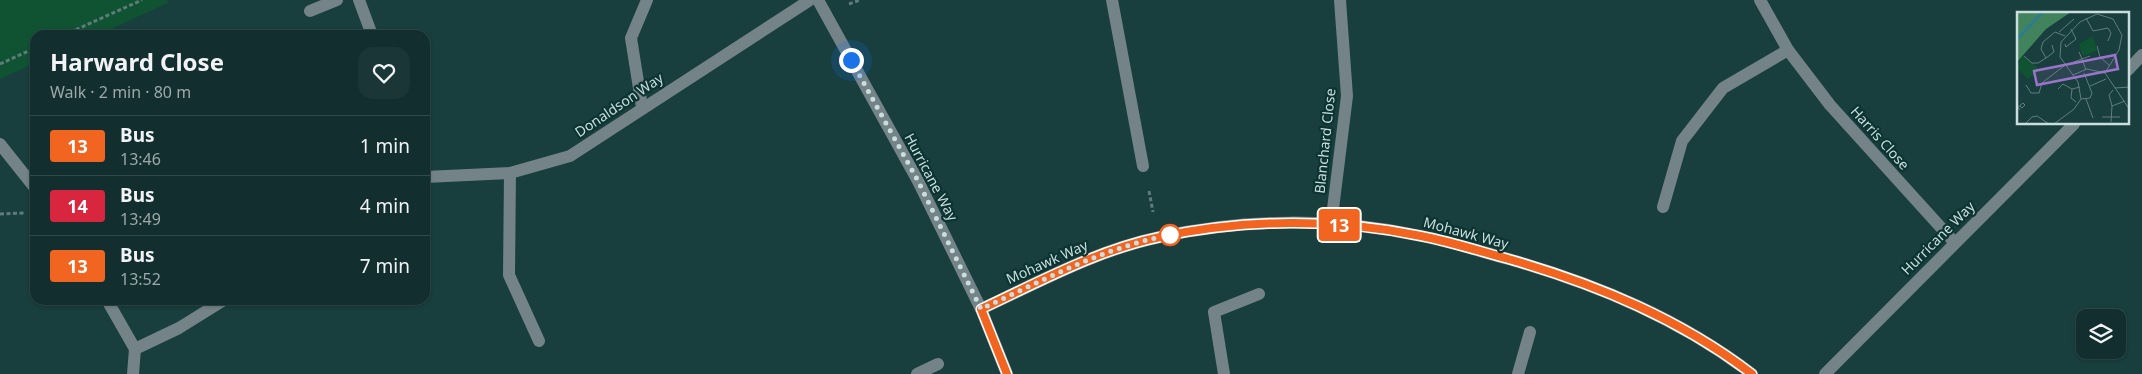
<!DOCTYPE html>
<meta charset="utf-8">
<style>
body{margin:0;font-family:"Noto Sans",sans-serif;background:#1b3636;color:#f1f3f6;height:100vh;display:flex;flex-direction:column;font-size:19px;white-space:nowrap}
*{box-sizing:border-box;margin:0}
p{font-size:16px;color:#9ca8aa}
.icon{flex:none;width:28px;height:28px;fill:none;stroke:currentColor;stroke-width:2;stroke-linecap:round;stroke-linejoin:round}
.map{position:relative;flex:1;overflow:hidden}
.details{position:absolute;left:30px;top:30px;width:400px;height:275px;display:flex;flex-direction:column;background:#122e2e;border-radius:15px;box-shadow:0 1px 4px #0004,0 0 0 1px #314a4a}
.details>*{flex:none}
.badge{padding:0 10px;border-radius:4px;font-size:18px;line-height:32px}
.controls{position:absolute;left:2076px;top:309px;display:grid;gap:10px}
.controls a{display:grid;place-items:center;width:50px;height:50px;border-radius:10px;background:#122e2e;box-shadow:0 1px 4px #0004,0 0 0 1px #314a4a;font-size:25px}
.you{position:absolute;width:25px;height:25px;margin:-12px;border:4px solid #fff;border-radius:50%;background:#1a73e8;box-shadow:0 0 0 8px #1a73e833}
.map>.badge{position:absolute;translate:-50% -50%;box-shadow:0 0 0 2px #fff}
.round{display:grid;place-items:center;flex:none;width:52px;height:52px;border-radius:15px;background:#1b3636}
.head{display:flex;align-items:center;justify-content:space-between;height:85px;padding:0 20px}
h1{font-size:24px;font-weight:700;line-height:38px}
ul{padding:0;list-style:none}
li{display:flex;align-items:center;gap:15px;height:60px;padding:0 20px;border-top:1px solid #314a4a}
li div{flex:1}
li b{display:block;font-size:19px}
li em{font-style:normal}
li .badge{min-width:55px;font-weight:700;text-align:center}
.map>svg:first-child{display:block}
.green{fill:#105332}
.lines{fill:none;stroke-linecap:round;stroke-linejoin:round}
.path{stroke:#5d7c7b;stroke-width:3;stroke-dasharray:4 2.5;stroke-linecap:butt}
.minor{stroke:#738387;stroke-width:12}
.line-casing{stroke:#fff;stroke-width:11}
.line{stroke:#f26521;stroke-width:8}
.walk{stroke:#cadedd;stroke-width:5;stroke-dasharray:0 9}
.stop-dot{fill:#fff;stroke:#f26521;stroke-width:2.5}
.labels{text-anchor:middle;stroke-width:4.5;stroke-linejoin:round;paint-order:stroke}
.street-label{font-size:14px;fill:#cadedd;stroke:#0c3433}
.inset-river{fill:none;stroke:#2a7a9a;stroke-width:2.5}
.inset-road{fill:none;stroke:#5f7e7d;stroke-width:1}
.view{fill:#9b73cb;fill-opacity:0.15;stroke:#9b73cb;stroke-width:2.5}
.inset-edge{fill:none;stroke:#cadedd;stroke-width:2.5}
</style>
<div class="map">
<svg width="2142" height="374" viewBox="0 0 2142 374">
<rect width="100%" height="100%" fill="#183e3d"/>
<!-- green -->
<path class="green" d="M0,0h167l1,3 -70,32h-63v28l-35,16z"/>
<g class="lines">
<!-- path -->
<g class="path">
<path d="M849,4l11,-4"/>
<path d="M64,35l78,-35"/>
<path d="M0,64l35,-16"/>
<path d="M1149,191l4,21"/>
<path d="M0,214l24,-1"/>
</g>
<!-- minor -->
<g class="minor">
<path d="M359,0l13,35"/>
<path d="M818,0l100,181 63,128 26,65"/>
<path d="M1112,0l31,166"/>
<path d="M1760,0l28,50 42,55 124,137"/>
<path d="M310,11l27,-11"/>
<path d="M2128,70l14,-15"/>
<path d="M642,107l-11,-69 16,-38"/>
<path d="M0,144l35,44"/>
<path d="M510,173l-1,102 30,66"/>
<path d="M425,177l85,-4 60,-17 240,-156"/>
<path d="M1663,207l19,-66 41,-53 65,-38"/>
<path d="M1331,225l16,-129 -7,-96"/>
<path d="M107,300l28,49"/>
<path d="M981,309c58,-27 116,-59 179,-72 85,-19 176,-19 261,-1 31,6 61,16 91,24 86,25 168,59 240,114"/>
<path d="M133,374l2,-25 44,-21 45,-28"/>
<path d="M917,374l21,-10"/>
<path d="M1224,374l-10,-62 45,-18"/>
<path d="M1518,374l12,-42"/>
<path d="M1825,374l249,-250"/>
</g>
</g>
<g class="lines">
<!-- line casing -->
<g class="line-casing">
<path id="line" d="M1007,374l-26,-65c58,-27 116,-59 179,-72 85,-18 176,-19 261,-1 31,6 61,16 91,24 86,25 168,59 240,114"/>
</g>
<!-- line -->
<use href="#line" class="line"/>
<!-- walk -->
<path class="walk" d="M851,60l67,121 63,128c63,-29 125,-63 194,-75l-5,1"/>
</g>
<!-- markers -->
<circle class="stop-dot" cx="1170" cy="235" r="10"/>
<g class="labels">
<!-- street labels -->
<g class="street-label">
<text transform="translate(619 105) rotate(-34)" y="5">Donaldson Way</text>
<text transform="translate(1880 138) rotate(48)" y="5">Harris Close</text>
<text transform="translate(1325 141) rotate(-84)" y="5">Blanchard Close</text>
<text transform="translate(931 177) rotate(62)" y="5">Hurricane Way</text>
<text transform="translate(1466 233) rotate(15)" y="5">Mohawk Way</text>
<text transform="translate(1938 238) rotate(-45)" y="5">Hurricane Way</text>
<text transform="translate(1047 262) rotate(-24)" y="5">Mohawk Way</text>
</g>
</g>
<!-- overview -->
<g transform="translate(2017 12)">
<rect width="112" height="112" fill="#183e3d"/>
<path d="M76,24l4,15 -14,5 -4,-12zM5,43l19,15 -13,9 -11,-11z" fill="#105332"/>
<path d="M0,0h54l-25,17 -29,33z" fill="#40835d"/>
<path class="inset-river" d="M0,27l26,-27"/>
<path class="inset-road" d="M69,6l7,13 15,-3 3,5 -3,8M42,20l15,-13M48,32l1,3 10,-8 -5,-10M80,34l3,11 10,9M62,40l3,7 8,-3M7,44l8,7h6l8,-5 -5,-9 2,-7 12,-10 10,4M29,46l8,-6 -2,-7M51,52l14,-5 4,11M56,63l14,-6 18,4 25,37M9,73l5,8h8l3,-10 23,-18M73,74l16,-7M98,76l15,-1M41,77l5,-5 9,5 8,-2M55,77l-1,9 5,4M64,87l9,-1 2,-5 -8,-20M69,87l7,19M3,94l2,2 3,-3 -2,-2 -5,4 2,3M95,94l-3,-11 4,-5M85,105h18M94,110l1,-16 13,-5M8,112l7,-7 5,-1 12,8M37,112l20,-15 7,-10 -3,-17 -18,-25 1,-15 19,-20 17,-8 16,5 9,16 -3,15 -14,23"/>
<path class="view" d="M98,43l3,14 -81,16 -3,-14z"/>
<rect width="112" height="112" class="inset-edge"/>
</g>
</svg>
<div class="controls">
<a><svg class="icon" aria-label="layers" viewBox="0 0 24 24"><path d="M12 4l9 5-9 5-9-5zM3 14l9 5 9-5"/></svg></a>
</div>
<div class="you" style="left:851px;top:60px"></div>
<b class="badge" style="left:1339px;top:225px;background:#f26521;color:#fff">13</b>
<section class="details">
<div class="head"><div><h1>Harward Close</h1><p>Walk · 2 min · 80 m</p></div><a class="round"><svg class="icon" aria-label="heart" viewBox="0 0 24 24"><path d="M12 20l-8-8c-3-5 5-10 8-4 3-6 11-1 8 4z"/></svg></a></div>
<ul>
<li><span class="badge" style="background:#f26521;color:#fff">13</span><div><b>Bus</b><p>13:46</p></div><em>1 min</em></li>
<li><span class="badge" style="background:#d7263d;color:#fff">14</span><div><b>Bus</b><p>13:49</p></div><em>4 min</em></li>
<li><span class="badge" style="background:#f26521;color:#fff">13</span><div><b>Bus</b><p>13:52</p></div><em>7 min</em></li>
</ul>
</section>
</div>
